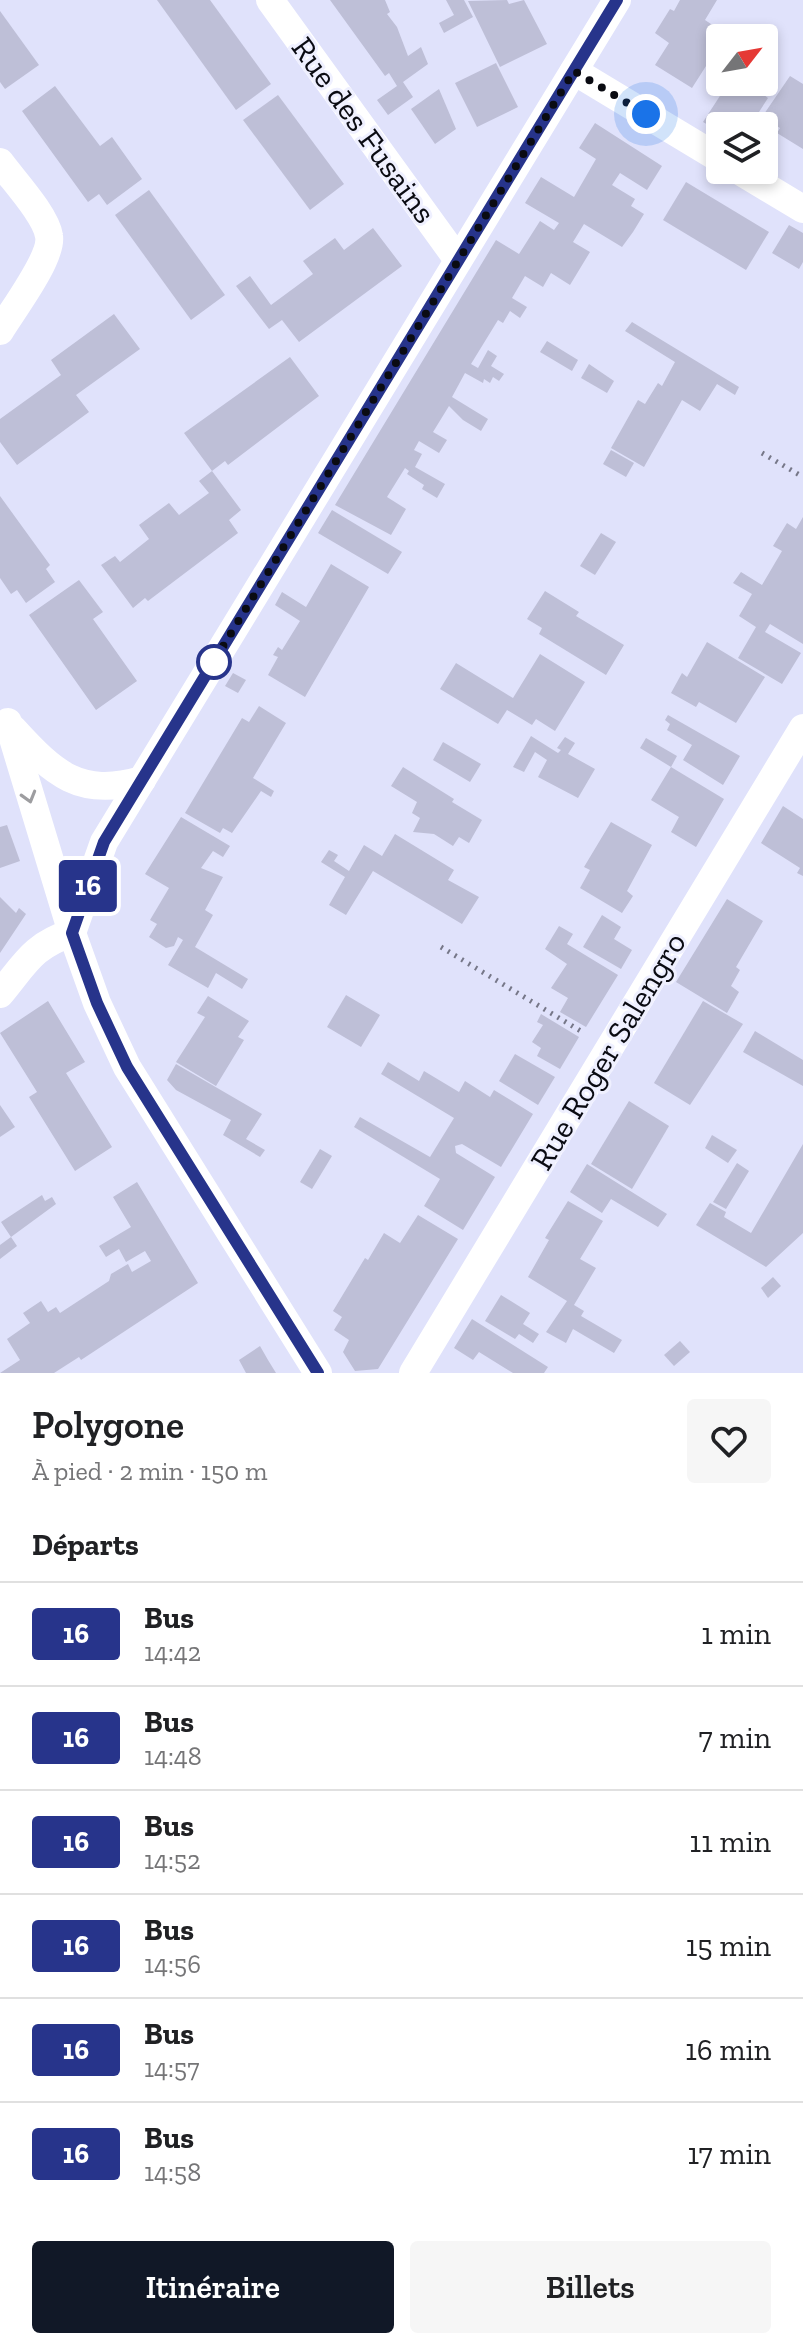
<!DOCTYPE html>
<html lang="fr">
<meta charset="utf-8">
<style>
body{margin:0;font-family:"Zilla Slab",serif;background:#f6f6f6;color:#202124;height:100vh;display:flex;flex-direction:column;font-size:30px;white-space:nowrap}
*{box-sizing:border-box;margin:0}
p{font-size:26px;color:#757577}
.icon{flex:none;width:44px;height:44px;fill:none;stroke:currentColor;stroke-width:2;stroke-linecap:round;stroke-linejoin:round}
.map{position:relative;height:1373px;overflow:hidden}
.panel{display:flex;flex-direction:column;background:#fff;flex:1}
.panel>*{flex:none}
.badge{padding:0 16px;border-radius:6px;font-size:28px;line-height:52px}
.needle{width:52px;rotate:59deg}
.fabs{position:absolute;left:706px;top:24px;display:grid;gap:16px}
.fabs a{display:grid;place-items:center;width:72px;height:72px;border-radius:8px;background:#fff;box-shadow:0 4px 12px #0003;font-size:40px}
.you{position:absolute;width:40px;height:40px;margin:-20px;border:6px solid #fff;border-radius:50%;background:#1a73e8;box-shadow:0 0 0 12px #1a73e833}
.map>.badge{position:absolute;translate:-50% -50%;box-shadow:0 0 0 4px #fff}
h2{padding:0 32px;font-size:30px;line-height:72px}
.round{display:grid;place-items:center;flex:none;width:84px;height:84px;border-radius:8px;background:#f6f6f6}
.headline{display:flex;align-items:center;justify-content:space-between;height:136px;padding:0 32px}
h1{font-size:38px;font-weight:600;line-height:60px}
.primary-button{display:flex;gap:16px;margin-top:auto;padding:16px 32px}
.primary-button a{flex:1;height:92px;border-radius:8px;background:#111827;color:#fff;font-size:32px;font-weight:600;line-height:92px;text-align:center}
.primary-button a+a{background:#f6f6f6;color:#202124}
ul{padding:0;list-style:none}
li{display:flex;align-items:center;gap:24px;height:104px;padding:0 32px;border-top:2px solid #e0e0e0}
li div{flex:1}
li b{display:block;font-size:30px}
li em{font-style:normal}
li .badge{min-width:88px;font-weight:700;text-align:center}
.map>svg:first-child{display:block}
.building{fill:#bebfd7}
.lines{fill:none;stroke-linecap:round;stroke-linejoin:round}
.path{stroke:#767788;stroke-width:5;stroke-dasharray:2 6;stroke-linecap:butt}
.street{stroke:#fff;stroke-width:28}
.oneway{stroke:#9d9da0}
.line-casing{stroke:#fff;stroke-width:18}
.line{stroke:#27348b;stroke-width:12}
.walk{stroke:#0a0b12;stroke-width:8;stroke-dasharray:0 14.4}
.stop-dot{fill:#fff;stroke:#27348b;stroke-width:4}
.labels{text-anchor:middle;stroke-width:6;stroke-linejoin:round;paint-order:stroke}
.street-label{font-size:32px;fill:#0a0b12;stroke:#eff0ff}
</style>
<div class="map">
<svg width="803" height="1373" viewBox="0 0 803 1373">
<rect width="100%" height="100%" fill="#e0e2fb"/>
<!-- building -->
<g class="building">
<path d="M157,0h53l61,84 -35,26z"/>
<path d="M330,0h55l5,12 -3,2 10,13 11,29 13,-9 7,17 -25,18 10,15 -25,18 -11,-15 20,-14 -8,-13 -4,3z"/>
<path d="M446,0h18l9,17 -29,16 -5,-10 15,-8z"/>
<path d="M507,0l2,4 15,-4 23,44 -47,23 -32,-66z"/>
<path d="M680,0h37l-12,20 21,14 -6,4v6l-28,44 -37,-23 14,-22 -14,-10 15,-24 4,2z"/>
<path d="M0,11l39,54 -34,24 -5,-7z"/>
<path d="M496,63l22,44 -41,20 -22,-44z"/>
<path d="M790,76l13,8v65l-26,-16 3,-5 -18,-11z"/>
<path d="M729,82h31l-4,7 12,9 -18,28h-30v6l-17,-10z"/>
<path d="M55,86l45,60 12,-9 30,42 -35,26 -8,-11 -11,8 -66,-91z"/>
<path d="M439,89l17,40 -21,15 -24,-35z"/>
<path d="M278,95l66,89 -34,26 -67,-90z"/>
<path d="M595,123l67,43 -15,24 -27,-17 -8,12 23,14 -4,7 13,8 -11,18 -11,15 -38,-23 -11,18 17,10 -20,33 -19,-12 -8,14 -18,-11 -13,22 15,9 -7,11 -10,-7 -7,12 -5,-3 -27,44 7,4 10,-18 9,6 -6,10 13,8 -5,7 -6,-4 -3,6 -6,-4 -1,4 -18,-10 -13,24 36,22 -7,12 -18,-11 -14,-14 -16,26 14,8 -8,13 -20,-12 -5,9 8,4 -7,13 30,17 -8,14 -15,-9 2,-4 -17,-11 2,-3 -4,-3 -18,29 19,12 -15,26 -56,-30 161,-265 23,14 21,-33 14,9 5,-7 -34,-20 16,-26 33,20 22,-38 -17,-11z"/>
<path d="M686,182l83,50 -23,38 -83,-50z"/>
<path d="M149,190l76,105 -34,25 -76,-105z"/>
<path d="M789,225l14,8v29l-4,7 -27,-16z"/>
<path d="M373,228l29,38 -103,76 -17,-22 -13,9 -33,-43 14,-10 21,29 42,-31 -10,-13 32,-23 9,12z"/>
<path d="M114,314l26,35 -64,46 13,17 -72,53 -17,-23v-23l61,-44 -10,-15z"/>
<path d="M632,322l107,65 -4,8 -18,-11 -17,27 -18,-11 -38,67 -33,-19 27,-48 7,4 13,-21 4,3 13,-24 -50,-31z"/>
<path d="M547,341l31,19 -6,11 -32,-19z"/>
<path d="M290,357l29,39 -91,69 -3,-4 -13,10 -28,-38z"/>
<path d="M589,364l25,17 -7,12 -26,-15z"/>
<path d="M611,450l23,13 -8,14 -23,-13z"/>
<path d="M212,471l29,39 -12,10 9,13 -90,68 -3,-3 -12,10 -32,-43 14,-9 5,6 29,-23 -10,-14 30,-22 10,12 30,-22 -10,-12z"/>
<path d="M0,496l50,69 -4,4 9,13 -29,21 -9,-13 -6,4 -11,-16z"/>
<path d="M332,510l70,42 -14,22 -70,-41z"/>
<path d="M803,517v127l-33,-20 -5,8 36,21 -19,31 -44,-26 18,-31 -17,-11 13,-22 -19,-11 8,-11 21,13 20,-34 -9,-5 14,-23 9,6z"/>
<path d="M601,533l15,9 -21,33 -15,-9z"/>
<path d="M331,564l38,23 -64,110 -37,-22 10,-18 -5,-2 5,-8 4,3 18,-29 -25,-16 7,-13 24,15z"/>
<path d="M79,580l24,32 -10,7 44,62 -41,29 -67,-95z"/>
<path d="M545,591l34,21 -3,4 48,29 -18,30 -67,-41 3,-6 -15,-9z"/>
<path d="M707,642l58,35 -29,46 -37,-21 -3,5 -25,-14 11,-20 5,4z"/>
<path d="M540,654l45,28 -30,49 -19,-12 -4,6 -25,-15 -9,14 -58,-35 16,-26 57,35z"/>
<path d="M233,673l13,7 -8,13 -13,-7z"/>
<path d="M259,706l27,17 -33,55 21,13 -3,6 -10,-6 -29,42 -9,-5 -3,5 -35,-20 57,-95 7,4z"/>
<path d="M668,715l72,41 -17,29 -40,-25 9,-15 -25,-15 3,-6 -5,-4z"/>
<path d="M531,736l27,17 3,-3 -4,-2 8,-11 10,6 -7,11 27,15 -17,29 -40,-21 9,-17 -12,-8 -11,20 -11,-5z"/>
<path d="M646,738l31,18 -6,11 53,32 -28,48 -25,-15 8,-15 -28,-17 20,-33 -31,-19z"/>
<path d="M443,742l38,22 -11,18 -37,-22z"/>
<path d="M403,767l51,32 -2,3 30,18 -13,23 -10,-6 -6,9 -19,-12 -21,-2 7,-14 -8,-5 5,-11 -26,-16z"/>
<path d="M783,806l20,13v57l-6,-3 3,-5 -39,-25z"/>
<path d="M181,817l49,29 -7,11 -10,-6 -12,17 22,9 -18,33 8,5 -18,32 53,32 -6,10 -26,-16 -8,15 -40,-23 15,-25 -5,-3 -4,9 -8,2 -17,-11 8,-13 -7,-4 19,-32 -24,-14z"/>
<path d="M611,822l41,23 -25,46 6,5 -11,17 -42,-25 10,-18 -6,-3z"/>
<path d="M7,825l13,36 -20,7v-41z"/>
<path d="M395,834l59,36 -6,10 31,17 -17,27 -89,-53 -27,44 -17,-10 16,-28 -24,-15 8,-12 9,5 -4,6 15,10 15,-26 18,11z"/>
<path d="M0,897l16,16 3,-5 7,6 -26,39z"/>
<path d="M727,899l36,22 -27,46 4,3 -9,16 8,6 -12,21 -51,-31z"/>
<path d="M602,915l19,12 -7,12 18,11 -11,19 -38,-22z"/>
<path d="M559,926l14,8 -6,10 51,31 -32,52 -26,-15 8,-14 -17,-10 16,-24 -22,-15z"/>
<path d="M346,995l34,20 -19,32 -34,-20z"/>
<path d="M208,996l41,25 -11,16 6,3 -28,46 -40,-24 29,-45 -8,-4z"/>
<path d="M48,1001l37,61 -19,11 46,74 -37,24 -46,-74 8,-5 -37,-59z"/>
<path d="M703,1001l40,23 -53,81 -36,-22z"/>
<path d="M541,1014l38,23 -19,32 -23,-13 4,-8 -9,-6 11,-17 -6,-3z"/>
<path d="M755,1031l48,29v26l-60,-34z"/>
<path d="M515,1054l40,23 -17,28 -39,-24z"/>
<path d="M388,1062l31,19 5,-10 35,21 6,-11 25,16 4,-7 39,24 -32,53 -39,-23 -7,2 1,7 39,24 -32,53 -39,-24 16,-27 -86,-52 6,-10 70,40 24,-39 -73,-44z"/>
<path d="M176,1064l86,50 -16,25 19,11 -5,7 -37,-22 8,-15 -55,-30 -9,-10z"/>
<path d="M629,1101l40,25 -37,63 -41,-25z"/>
<path d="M0,1105l15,22 -15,10z"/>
<path d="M712,1135l25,15 -9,13 -23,-15z"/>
<path d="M803,1144v89l-37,34 -70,-42 14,-22 16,9 -2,5 27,16z"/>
<path d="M320,1149l12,7 -20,33 -12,-7z"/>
<path d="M737,1163l12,8 -23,38 -13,-7z"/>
<path d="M587,1164l80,50 -9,13 -47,-28 -9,14 -32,-21z"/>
<path d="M137,1182l61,101 -117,77 -2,-3 -25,16h-54l20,-13 -13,-21 23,-16 -7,-10 18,-12 7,11 8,-5 4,6 49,-32 2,-7 17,-10 4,8 19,-11 -6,-10 -19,11 -7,-13 -13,8 -7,-11 32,-19 -18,-30z"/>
<path d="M42,1195l3,6 7,-4 4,7 -45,33 6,9 -17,13v-14l11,-8 -10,-15z"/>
<path d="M568,1201l35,20 -23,38 16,9 -22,37 10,6 -3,5 41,24 -8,13 -41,-24 -7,14 -20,-11 21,-31 -39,-24 21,-37 -4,-2z"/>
<path d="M418,1215l40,24 -80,130 -23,2 -12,-19 6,-12 -15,-10 8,-13 -9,-6 32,-53 3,2 16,-27 16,10z"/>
<path d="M773,1277l8,9 -13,12 -7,-10z"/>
<path d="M501,1295l29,18 -7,11 16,10 -6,9 -14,-9 -4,5 -30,-18z"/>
<path d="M472,1319l76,48 -4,6h-31l-34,-21 -6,8 -19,-12z"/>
<path d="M680,1341l10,11 -16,14 -10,-11z"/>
<path d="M260,1346l8,14 8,13h-30l-7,-13z"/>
</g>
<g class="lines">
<!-- path -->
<g class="path">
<path d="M762,453l41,24"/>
<path d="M441,947l143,86"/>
</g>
<!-- street -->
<g class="street">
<path d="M270,0l188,260"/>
<path d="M574,71l146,88"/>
<path d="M0,162c13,18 46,53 49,74 4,21 -37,75 -49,95"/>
<path d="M738,170l65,39"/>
<path d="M8,722l64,211 25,70 30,64 191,306"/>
<path d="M13,729c41,45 67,69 129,51"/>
<path d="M72,933l32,-91 513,-842"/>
<path d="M0,994c25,-30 33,-49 72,-61"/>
<path d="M413,1373l390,-645"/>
</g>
</g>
<!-- one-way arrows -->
<defs><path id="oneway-chevron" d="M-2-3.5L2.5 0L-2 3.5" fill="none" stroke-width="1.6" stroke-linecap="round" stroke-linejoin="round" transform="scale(2)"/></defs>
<use class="oneway" href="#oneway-chevron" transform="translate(29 797) rotate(74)"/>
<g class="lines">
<!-- line casing -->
<g class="line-casing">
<path id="line" d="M318,1373l-191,-306 -30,-64 -25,-70 32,-91 513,-842"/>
</g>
<!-- line -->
<use href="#line" class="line"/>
<!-- walk -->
<path class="walk" d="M214,662l-3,4 363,-595 72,43"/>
</g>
<!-- markers -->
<circle class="stop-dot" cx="214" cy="662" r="16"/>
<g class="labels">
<!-- street labels -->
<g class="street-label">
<text transform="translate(364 130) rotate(54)" y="11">Rue des Fusains</text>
<text transform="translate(608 1051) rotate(-59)" y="11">Rue Roger Salengro</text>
</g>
</g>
</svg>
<div class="fabs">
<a><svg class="needle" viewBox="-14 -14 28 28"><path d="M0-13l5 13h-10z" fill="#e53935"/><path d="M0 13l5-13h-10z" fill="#757577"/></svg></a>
<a><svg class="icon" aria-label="layers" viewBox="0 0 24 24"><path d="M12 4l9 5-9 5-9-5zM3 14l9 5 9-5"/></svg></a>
</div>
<div class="you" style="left:646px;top:114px"></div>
<b class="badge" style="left:88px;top:886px;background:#27348b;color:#fff">16</b>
</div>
<section class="panel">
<div class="headline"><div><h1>Polygone</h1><p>À pied · 2 min · 150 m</p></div><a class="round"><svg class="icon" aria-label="heart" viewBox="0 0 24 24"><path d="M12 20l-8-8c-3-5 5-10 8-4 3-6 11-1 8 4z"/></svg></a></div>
<h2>Départs</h2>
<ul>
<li><span class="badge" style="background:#27348b;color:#fff">16</span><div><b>Bus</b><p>14:42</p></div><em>1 min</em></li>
<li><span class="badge" style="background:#27348b;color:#fff">16</span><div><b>Bus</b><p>14:48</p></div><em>7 min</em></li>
<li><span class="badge" style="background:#27348b;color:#fff">16</span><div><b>Bus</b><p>14:52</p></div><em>11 min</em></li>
<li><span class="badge" style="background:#27348b;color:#fff">16</span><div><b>Bus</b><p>14:56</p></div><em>15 min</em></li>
<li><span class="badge" style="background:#27348b;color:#fff">16</span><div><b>Bus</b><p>14:57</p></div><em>16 min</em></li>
<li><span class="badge" style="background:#27348b;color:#fff">16</span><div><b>Bus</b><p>14:58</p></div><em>17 min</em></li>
</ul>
<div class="primary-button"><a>Itinéraire</a><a>Billets</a></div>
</section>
